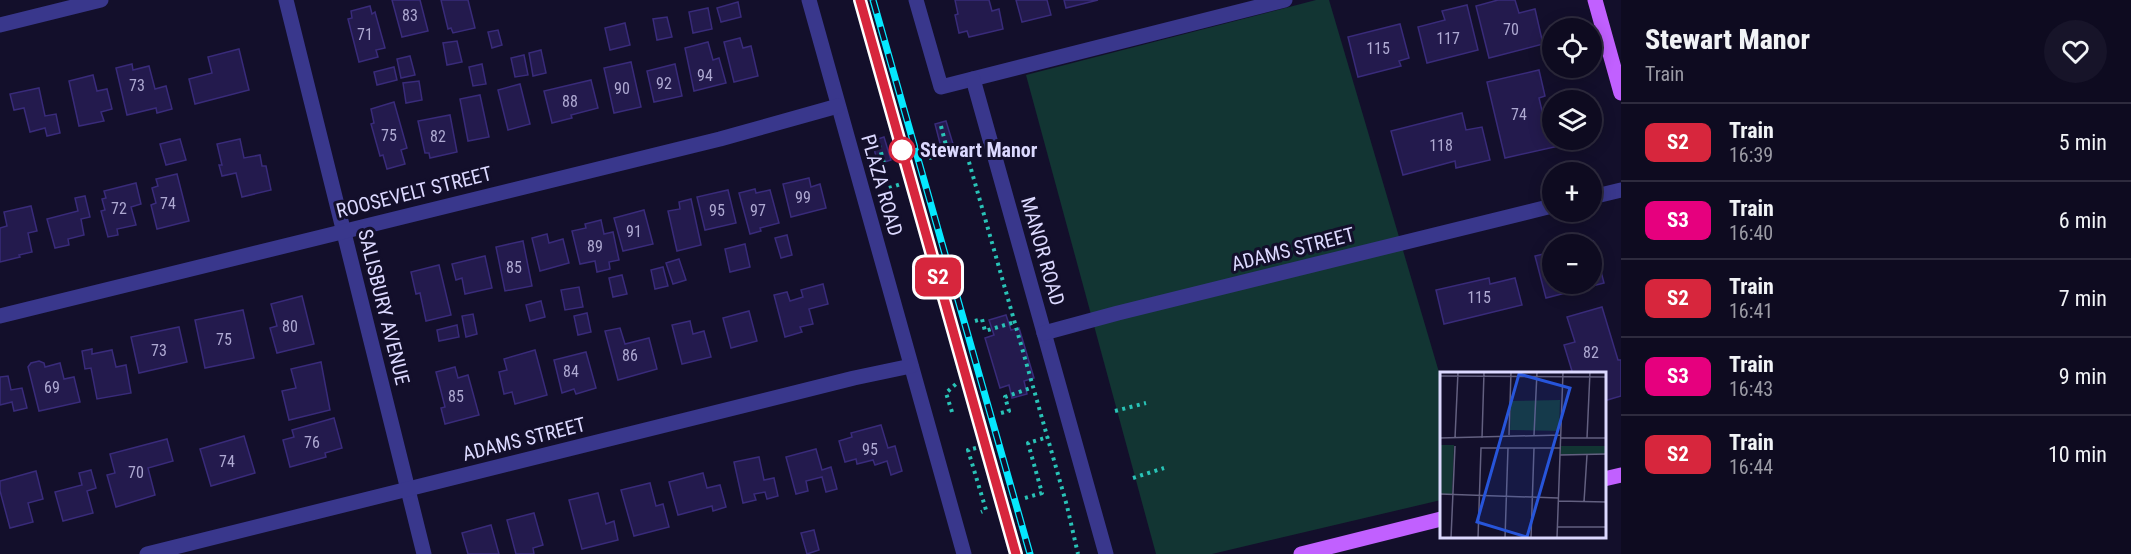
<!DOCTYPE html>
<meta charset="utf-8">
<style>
body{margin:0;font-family:"Roboto Condensed",sans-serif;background:#171429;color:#f1f3f6;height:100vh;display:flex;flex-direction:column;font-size:22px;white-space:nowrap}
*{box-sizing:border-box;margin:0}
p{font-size:20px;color:#9b9ba5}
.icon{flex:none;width:33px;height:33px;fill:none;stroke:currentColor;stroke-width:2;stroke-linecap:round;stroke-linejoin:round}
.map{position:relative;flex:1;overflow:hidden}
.details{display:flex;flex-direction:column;background:#0e0b20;width:510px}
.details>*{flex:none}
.badge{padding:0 12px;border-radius:9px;font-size:21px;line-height:39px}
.fabs{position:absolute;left:1542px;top:18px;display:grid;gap:12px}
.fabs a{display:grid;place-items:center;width:60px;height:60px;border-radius:50%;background:#0e0b20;box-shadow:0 3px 15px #0003,0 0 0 2px #2e2b3e;font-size:30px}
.map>.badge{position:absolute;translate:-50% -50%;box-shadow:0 0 0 3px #fff}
.round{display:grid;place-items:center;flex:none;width:63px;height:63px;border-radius:32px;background:#171429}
.headline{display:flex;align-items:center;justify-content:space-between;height:102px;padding:0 24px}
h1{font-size:28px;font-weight:800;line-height:45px}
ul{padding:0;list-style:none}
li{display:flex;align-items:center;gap:18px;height:78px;padding:0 24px;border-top:2px solid #2e2b3e}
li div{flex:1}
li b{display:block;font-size:22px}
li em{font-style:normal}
li .badge{min-width:66px;font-weight:700;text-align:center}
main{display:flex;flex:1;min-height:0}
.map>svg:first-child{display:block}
.green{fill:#123533}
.building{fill:#231a4d;stroke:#392b7a;stroke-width:1.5}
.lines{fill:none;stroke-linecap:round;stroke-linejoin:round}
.path{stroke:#29c3b7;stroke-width:4;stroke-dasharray:3 4.5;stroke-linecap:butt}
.minor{stroke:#39378c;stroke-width:15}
.major{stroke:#c160ff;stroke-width:15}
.rail-casing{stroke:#05e9ff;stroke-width:7}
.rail{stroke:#130f2b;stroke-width:4.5;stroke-dasharray:14;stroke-linecap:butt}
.line-casing{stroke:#fff;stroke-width:14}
.line{stroke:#d7263d;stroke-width:9}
.stop-dot{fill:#fff;stroke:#d7263d;stroke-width:3}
.labels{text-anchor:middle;stroke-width:6;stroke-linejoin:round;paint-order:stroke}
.number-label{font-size:16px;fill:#aea9d2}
.stop-label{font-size:20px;font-weight:bold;fill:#dcd9ff;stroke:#130f2b;text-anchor:start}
.street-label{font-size:20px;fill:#dcd9ff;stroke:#130f2b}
.inset-road{fill:none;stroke:#636080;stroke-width:1.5}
.view{fill:#2755da;fill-opacity:0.15;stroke:#2755da;stroke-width:3}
.inset-edge{fill:none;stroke:#dcd9ff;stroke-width:3}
</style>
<main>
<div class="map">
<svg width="1621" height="554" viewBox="0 0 1621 554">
<rect width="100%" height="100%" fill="#130f2b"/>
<!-- green -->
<path class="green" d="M1316,0h13l112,379v121l-229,54h-56l-130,-479z"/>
<!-- building -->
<g class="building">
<path d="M392,0h28l8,31 -26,6z"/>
<path d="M441,0h27l7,28 -22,5 -2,-5 -3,1z"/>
<path d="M955,0h34l3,11 7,-2 4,20 -34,8 -2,-6 -8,2 -4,-18 3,-1z"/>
<path d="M1016,0h31l4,15 -29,7z"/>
<path d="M1064,0h34l-32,8z"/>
<path d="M1498,0h17l4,13 16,-4 8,35 -54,14 -13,-52z"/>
<path d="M738,2l3,15 -20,5 -4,-14z"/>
<path d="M1467,5l11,45 -51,13 -9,-36 27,-7 -3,-9z"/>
<path d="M370,6l2,8 3,-2 10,36 -9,2 2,7 -19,5 -11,-43 4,-1 -1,-7z"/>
<path d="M708,8l4,21 -19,4 -4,-21z"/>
<path d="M667,17l5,20 -15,3 -4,-21z"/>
<path d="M625,23l5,22 -20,5 -5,-22z"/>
<path d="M1400,24l9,34 -10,3 2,5 -43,11 -10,-40z"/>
<path d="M498,30l4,15 -10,3 -4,-16z"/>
<path d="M740,38l3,10 8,-2 7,30 -24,6 -10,-40z"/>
<path d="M457,41l5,21 -15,3 -4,-22z"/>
<path d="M708,42l5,18 6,-2 7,25 -32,8 -9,-43z"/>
<path d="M239,49l10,41 -54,14 -6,-25 23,-6 -4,-16z"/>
<path d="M541,50l5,23 -13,3 -4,-23z"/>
<path d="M524,55l4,20 -13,2 -4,-19z"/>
<path d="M410,56l5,19 -14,3 -4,-19z"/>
<path d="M631,62l10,45 -27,6 -10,-45z"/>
<path d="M132,64l1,6 16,-4 6,23 11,-3 6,23 -15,4 -1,-5 -29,7 -11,-47z"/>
<path d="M482,64l4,20 -13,2 -4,-19z"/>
<path d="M675,64l7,32 -28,6 -7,-31z"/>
<path d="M394,67l3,13 -20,5 -3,-13z"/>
<path d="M1539,70l6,26 -6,2 4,17 9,-2v27h15l1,4 -63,14 -18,-76z"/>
<path d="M93,75l4,16 10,-2 5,20 -11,3 3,9 -25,5 -10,-45z"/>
<path d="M591,80l7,28 -27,7 1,3 -20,5 -8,-32z"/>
<path d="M419,81l3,19 -16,3 -3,-20z"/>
<path d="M520,84l10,40 -22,6 -10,-40z"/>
<path d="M39,88l6,28 11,-2 4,19 -13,3 -2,-8 -15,4 -6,-24 -10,2 -4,-16z"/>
<path d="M480,95l9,42 -21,4 -8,-42z"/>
<path d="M394,102l13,46 -6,2 4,14 -18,5 -4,-14 -3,1 -9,-32 3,-1 -3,-14z"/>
<path d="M1462,113l4,17 16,-3 8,33 -34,8 -1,-7 -52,14 -12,-44z"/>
<path d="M450,115l7,37 -27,6 -1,-5h-4l-7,-32z"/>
<path d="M946,121l7,23 -12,3 -6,-23z"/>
<path d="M884,137l7,23 -13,4 -6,-23z"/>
<path d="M180,139l6,21 -20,5 -6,-21z"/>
<path d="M240,139l4,19 16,-3 2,11h4l5,24 -29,7 -6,-24 -14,3 -3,-11h3l-5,-21z"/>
<path d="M177,174l12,47 -32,8 -6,-24 5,-2 -4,-15 6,-2 -2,-7z"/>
<path d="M809,178l2,9 9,-3 6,24 -35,9 -8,-33z"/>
<path d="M136,183l5,21 -10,3 5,18 -19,4 1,6 -10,2 -7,-26 4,-1 -3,-11 4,-1 -2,-7z"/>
<path d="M755,189l1,4 14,-3 9,33 -19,5 1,3 -11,3 -11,-41z"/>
<path d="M728,190l8,33 -31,7 -8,-33z"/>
<path d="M85,196l5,21 -9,2 3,16 -16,4 1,6 -14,3 -8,-29 31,-8 -3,-13z"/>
<path d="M691,199l10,46 -24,6 -9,-40 12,-2 -1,-7z"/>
<path d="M31,206l6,25 -9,2 4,19 -13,3 1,2 -20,5v-34l7,-2 -3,-14z"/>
<path d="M644,210l9,34 -30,7 -9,-33z"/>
<path d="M601,220l3,14 9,-2 6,28 -10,2 1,7 -13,3 -2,-11 -15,3 -8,-33 14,-3 -1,-4z"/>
<path d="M547,234l2,9 14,-4 6,24 -29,8 -8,-33z"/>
<path d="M787,235l5,20 -11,3 -6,-20z"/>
<path d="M523,241l9,45 -27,5 -9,-44z"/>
<path d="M1593,241l11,42 -58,15 -11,-42 17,-4v32h40v-40h-13z"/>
<path d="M745,244l5,23 -20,5 -5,-23z"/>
<path d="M485,256l7,32 -27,6 -3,-16 -6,2 -4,-16z"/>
<path d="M679,259l7,21 -13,4 -7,-21z"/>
<path d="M439,265l12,50 -25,6 -6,-28 -4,1 -5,-22z"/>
<path d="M663,267l5,19 -13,3 -4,-19z"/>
<path d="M622,275l5,19 -14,3 -4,-19z"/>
<path d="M1489,278l1,6 25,-6 7,27 -78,19 -8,-34z"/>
<path d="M823,284l5,20 -19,5 4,15 -13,3 2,5 -17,5 -11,-42 13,-3 3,9 13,-4 -2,-7z"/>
<path d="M579,287l4,20 -18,3 -4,-20z"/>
<path d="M302,296l12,48 -37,9 -7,-25 7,-2 -6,-22z"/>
<path d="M541,301l4,16 -15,4 -4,-16z"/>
<path d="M1602,307l16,53h3v36l-17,5v-27h-38v-2l6,-1 -8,-26 11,-3 -8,-25z"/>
<path d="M243,310l11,48 -49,10 -10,-48z"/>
<path d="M749,311l8,30 -26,7 -8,-30z"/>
<path d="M587,313l4,19 -13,3 -4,-19z"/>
<path d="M473,314l4,20 -11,3 -4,-21z"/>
<path d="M1006,315l5,15 8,-2 15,50 -10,3 3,13 -15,4 -3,-13 -9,3 -15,-50 9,-3 -5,-15z"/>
<path d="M690,321l3,13 11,-3 7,26 -29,7 -10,-39z"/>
<path d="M457,325l2,12 -20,4 -2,-11z"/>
<path d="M179,327l8,35 -48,11 -8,-36z"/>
<path d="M620,328l5,16 24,-6 8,31 -39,11 -13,-49z"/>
<path d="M92,349v5l20,-4 4,17 10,-2 5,28 -34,6 -6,-31 -6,1 -3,-18z"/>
<path d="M535,350l12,45 -32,9 -3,-12 -8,2 -5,-22 8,-2 -3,-11z"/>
<path d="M586,352l10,36 -20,6 -2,-5 -12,4 -8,-33z"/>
<path d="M39,361l5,2 1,4 15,-4 4,16 10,-2 6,25 -41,9 -11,-44 3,-4z"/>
<path d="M321,362l9,48 -41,10 -7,-29 14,-3 -5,-19z"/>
<path d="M455,367l3,11 10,-3 11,40 -34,9 -4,-16 4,-1 -9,-35z"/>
<path d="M8,376l3,14 11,-2 5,20 -13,3 -2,-9 -12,3v-28z"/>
<path d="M334,418l8,30 -17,5 1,4 -36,10 -7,-27 11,-3 -2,-7z"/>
<path d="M881,425l7,23 7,-2 7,25 -11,4 -4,-14 -12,4 -2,-5 -16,4 -1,-5 -11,3 -6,-21 13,-4 -1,-4z"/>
<path d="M244,436l11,37 -44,13 -11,-37z"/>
<path d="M167,439l6,22 -25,7 7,27 -39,12 -9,-32 8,-2 -5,-19z"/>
<path d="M816,449l6,21 9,-3 6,22 -11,3 -4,-15 -16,4 2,10 -12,3 -10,-37z"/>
<path d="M759,457l5,23 10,-2 4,18 -11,3 -2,-7 -11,2 2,6 -13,3 -9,-41z"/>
<path d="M91,470l5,18 -9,3 6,22 -30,8 -8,-29 27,-7 -3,-12z"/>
<path d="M36,471l7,28 -15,4 5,19 -23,6 -10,-37v-10z"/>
<path d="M703,473l4,15 13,-3 6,22 -13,4 -1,-5 -34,9 -9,-33z"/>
<path d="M650,483l6,23 7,-2 6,23 -35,9 -13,-46z"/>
<path d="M598,493l8,31 8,-3 4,19 -36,9 -13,-49z"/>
<path d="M534,513l9,32 -10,3 1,6h-18l-9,-34z"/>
<path d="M491,525l8,29h-31l-6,-21z"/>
<path d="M814,530l5,20 -12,4 -6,-21z"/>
</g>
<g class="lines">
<!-- path -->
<g class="path">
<path d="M941,126l7,27 17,-5 102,358 11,48"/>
<path d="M879,145l6,22"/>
<path d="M929,158l19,-5"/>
<path d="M889,188l12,-4"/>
<path d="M975,321l7,-2 3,12 30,-9"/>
<path d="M1115,411l31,-8"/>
<path d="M952,412l-6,-19 11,-10"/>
<path d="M1001,413l8,-2 -4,-14 28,-10"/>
<path d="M976,448l-8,2 18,60 -5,2"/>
<path d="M1133,478l31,-10"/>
<path d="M1025,498l17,-5 -14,-50 20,-6"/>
</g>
<!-- minor -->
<g class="minor">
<path d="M286,0l138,554"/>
<path d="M809,0l155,554"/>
<path d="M916,0l25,87 344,-87"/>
<path d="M0,25l101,-25"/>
<path d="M973,79l133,475"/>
<path d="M1592,197l29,-7"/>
<path d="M0,316l720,-177 118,-33"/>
<path d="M1044,333l74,-20 434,-107"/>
<path d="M147,554l707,-176 57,-12"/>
</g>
<!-- major -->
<g class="major">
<path d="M1595,0l26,93"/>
<path d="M1604,479l17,-4"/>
<path d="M1301,554l140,-35"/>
</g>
<!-- rail casing -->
<g class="rail-casing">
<g id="rail">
<path d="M860,0l156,554"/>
<path d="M873,0l157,554"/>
</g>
</g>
<!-- rail -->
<use href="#rail" class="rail"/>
</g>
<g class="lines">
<!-- line casing -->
<g class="line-casing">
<path id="line" d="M860,0l156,554"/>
</g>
<!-- line -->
<use href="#line" class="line"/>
</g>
<!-- markers -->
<circle class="stop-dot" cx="902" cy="150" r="12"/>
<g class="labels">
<!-- number labels -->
<g class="number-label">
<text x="410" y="21">83</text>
<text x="1511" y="35">70</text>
<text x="365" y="40">71</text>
<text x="1448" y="44">117</text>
<text x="1378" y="54">115</text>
<text x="705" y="81">94</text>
<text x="664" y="89">92</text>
<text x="137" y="91">73</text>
<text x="622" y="94">90</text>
<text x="570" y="107">88</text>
<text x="1519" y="120">74</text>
<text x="389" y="141">75</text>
<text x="438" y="142">82</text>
<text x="1441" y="151">118</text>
<text x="803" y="203">99</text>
<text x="168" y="209">74</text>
<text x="119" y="214">72</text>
<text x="717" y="216">95</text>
<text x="758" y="216">97</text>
<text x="634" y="237">91</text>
<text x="595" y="252">89</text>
<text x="514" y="273">85</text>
<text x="1479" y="303">115</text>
<text x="290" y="332">80</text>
<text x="224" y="345">75</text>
<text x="159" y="356">73</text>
<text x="1591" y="358">82</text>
<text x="630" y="361">86</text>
<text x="571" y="377">84</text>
<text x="52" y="393">69</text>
<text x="456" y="402">85</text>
<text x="312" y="448">76</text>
<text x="870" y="455">95</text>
<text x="227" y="467">74</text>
<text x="136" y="478">70</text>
</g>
<!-- stop labels -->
<g class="stop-label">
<text x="920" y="157">Stewart Manor</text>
</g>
<!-- street labels -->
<g class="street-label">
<text transform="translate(882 185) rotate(74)" y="7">PLAZA ROAD</text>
<text transform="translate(414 192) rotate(-14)" y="7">ROOSEVELT STREET</text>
<text transform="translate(1293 249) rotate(-14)" y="7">ADAMS STREET</text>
<text transform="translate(1043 251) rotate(74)" y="7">MANOR ROAD</text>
<text transform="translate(384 307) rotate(76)" y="7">SALISBURY AVENUE</text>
<text transform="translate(524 439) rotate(-14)" y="7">ADAMS STREET</text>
</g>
</g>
<!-- overview -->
<g transform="translate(1440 372)">
<rect width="166" height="166" fill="#130f2b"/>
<path d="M120,28l-1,31 -49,-1 1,-29zM0,73h14l-2,49h-12zM121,74h45v8l-45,1z" fill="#123533"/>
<path class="inset-road" d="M0,4l167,1M69,63l2,-63M94,63l3,-63M0,66l121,-3M15,66l3,-66M42,66l2,-66M121,66h46M147,66l3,-66M120,83l47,-1M0,122l118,4M118,129l49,1M144,130l3,-47M118,155h49M11,166l4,-92M38,166l3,-90h79M65,166l3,-90M91,166l3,-90M117,166l6,-166"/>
<path class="view" d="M79,2l51,14 -43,149 -50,-15z"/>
<rect width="166" height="166" class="inset-edge"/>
</g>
</svg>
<div class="fabs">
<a><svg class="icon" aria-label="locate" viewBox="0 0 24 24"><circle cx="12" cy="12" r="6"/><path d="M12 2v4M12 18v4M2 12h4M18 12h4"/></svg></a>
<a><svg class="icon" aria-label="layers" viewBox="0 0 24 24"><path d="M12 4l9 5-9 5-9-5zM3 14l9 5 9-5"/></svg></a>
<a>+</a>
<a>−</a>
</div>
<b class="badge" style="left:938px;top:277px;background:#d7263d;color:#fff">S2</b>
</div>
<section class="details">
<div class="headline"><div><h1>Stewart Manor</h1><p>Train</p></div><a class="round"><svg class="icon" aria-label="heart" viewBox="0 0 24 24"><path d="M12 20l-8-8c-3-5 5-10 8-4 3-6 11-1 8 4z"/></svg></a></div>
<ul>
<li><span class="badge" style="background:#d7263d;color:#fff">S2</span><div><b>Train</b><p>16:39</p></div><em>5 min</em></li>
<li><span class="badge" style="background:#e6007e;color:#fff">S3</span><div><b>Train</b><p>16:40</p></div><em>6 min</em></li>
<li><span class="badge" style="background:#d7263d;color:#fff">S2</span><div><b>Train</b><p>16:41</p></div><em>7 min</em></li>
<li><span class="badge" style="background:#e6007e;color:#fff">S3</span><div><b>Train</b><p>16:43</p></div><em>9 min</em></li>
<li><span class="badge" style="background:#d7263d;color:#fff">S2</span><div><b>Train</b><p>16:44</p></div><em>10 min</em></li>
</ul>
</section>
</main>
